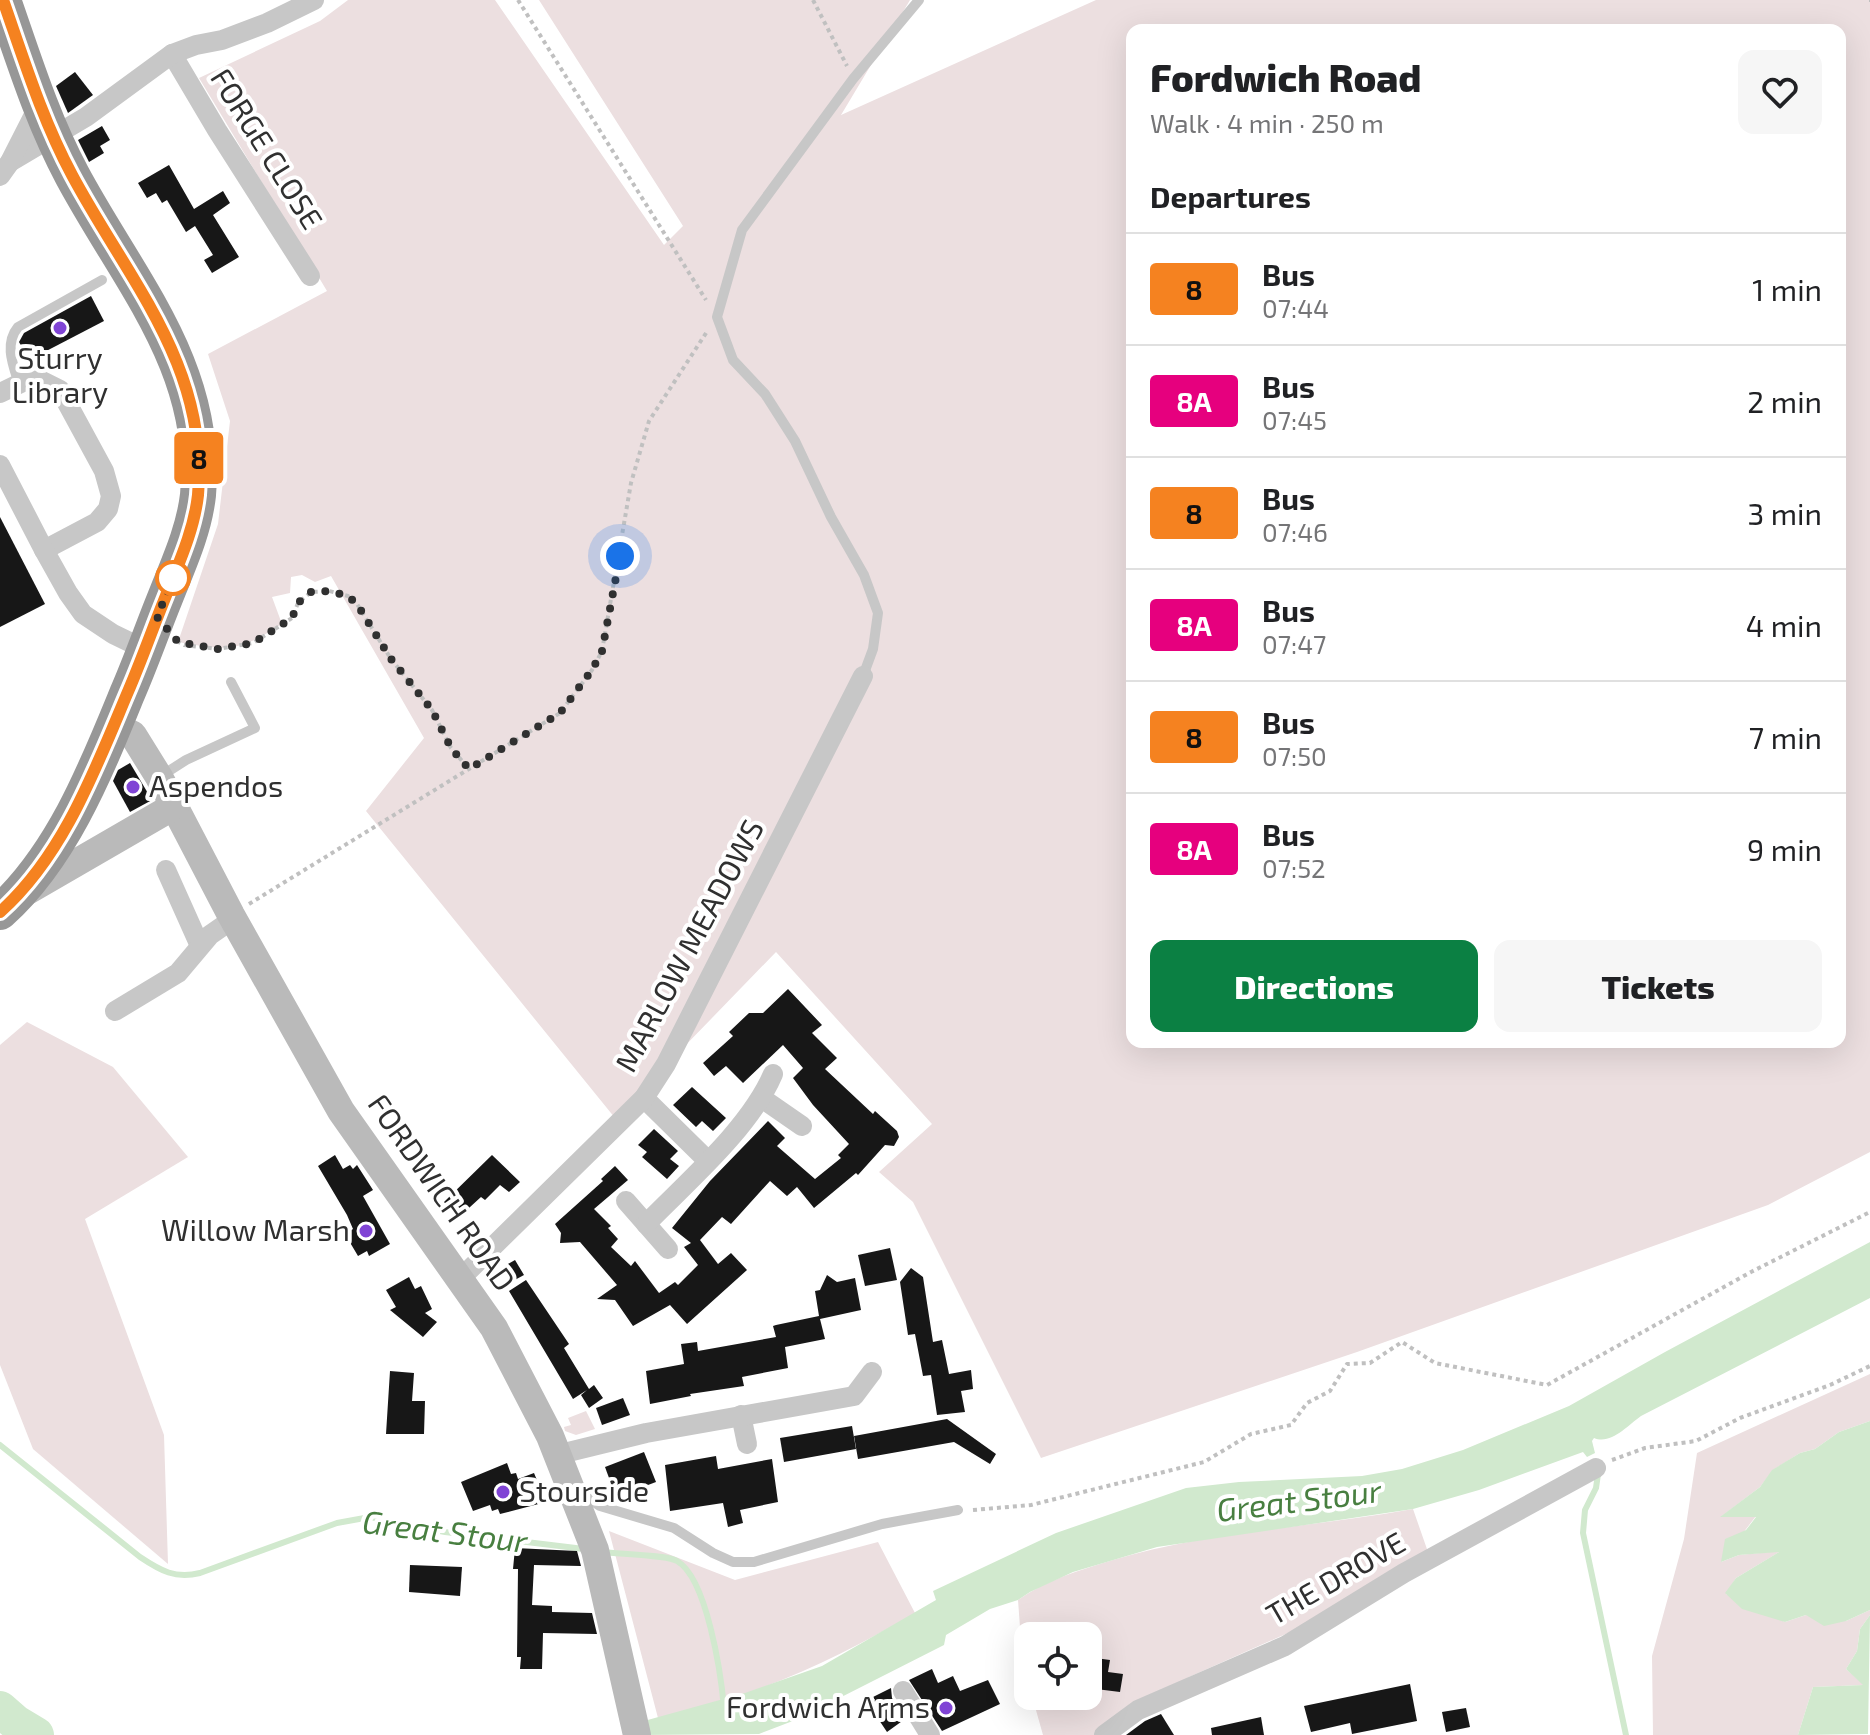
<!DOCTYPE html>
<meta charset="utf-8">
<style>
body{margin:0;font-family:"Exo 2",sans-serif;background:#f6f6f6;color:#202124;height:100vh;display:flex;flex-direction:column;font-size:30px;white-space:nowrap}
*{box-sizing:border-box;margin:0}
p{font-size:26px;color:#757577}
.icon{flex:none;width:44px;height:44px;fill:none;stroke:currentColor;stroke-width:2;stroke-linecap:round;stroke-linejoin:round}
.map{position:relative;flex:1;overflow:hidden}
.drawer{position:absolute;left:1126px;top:24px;width:720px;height:1024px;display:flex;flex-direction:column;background:#fff;border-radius:16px;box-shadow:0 8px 32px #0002}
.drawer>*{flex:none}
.badge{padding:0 16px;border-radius:6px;font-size:28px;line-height:52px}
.buttons{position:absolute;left:1014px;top:1622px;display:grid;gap:16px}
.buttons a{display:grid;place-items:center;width:88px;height:88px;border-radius:16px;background:#fff;box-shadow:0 8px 32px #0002;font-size:40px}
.you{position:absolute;width:40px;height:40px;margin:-20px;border:6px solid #fff;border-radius:50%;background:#1a73e8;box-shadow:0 0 0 12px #1a73e833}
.map>.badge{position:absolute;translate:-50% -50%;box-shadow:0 0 0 4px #fff}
h2{padding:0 24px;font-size:30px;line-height:72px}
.round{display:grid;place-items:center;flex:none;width:84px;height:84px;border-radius:16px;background:#f6f6f6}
.headline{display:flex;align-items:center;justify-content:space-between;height:136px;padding:0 24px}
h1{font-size:38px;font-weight:800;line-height:60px}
.primary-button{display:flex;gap:16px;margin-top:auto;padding:16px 24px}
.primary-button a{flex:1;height:92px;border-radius:16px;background:#0b8043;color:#fff;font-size:32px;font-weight:800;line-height:92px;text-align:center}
.primary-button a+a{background:#f6f6f6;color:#202124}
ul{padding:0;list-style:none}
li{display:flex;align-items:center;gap:24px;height:112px;padding:0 24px;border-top:2px solid #e0e0e0}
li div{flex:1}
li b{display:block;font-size:30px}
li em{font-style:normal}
li .badge{min-width:88px;font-weight:700;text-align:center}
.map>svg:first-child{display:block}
.green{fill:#ecdfe0;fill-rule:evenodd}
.water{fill:#d1e9ce}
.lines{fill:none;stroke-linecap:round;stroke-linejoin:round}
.stream{stroke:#d1e9ce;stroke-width:6}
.river{stroke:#d1e9ce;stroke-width:36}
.building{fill:#171717}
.path{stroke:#c0c0c0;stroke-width:4;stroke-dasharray:4 4;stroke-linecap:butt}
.lane{stroke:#c7c7c7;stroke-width:10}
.street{stroke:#c7c7c7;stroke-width:20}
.secondary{stroke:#bababa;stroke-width:28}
.highway{stroke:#979797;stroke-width:36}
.line-casing{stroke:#fff;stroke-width:18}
.line{stroke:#f58220;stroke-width:12}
.walk{stroke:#303030;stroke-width:8;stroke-dasharray:0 14.4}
.poi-dot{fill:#8044d5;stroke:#fff;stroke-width:3}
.stop-dot{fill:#fff;stroke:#f58220;stroke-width:4}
.labels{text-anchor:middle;stroke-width:8;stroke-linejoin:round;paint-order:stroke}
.street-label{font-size:30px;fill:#303030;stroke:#fff}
.poi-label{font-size:30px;fill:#303030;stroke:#fff;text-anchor:start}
.water-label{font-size:32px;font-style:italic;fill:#487f40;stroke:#fff}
</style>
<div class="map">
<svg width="1870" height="1735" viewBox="0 0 1870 1735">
<rect width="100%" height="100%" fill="#fff"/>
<!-- green -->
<g class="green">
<path d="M348,0h147l169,245 19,-19 -144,-226h371l-69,115 255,-115h774v1152l-102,53 -411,147 -316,106 -128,-256 -34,-30 53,-48 -156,-172 -161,166 -249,-307 58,-73 -93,-162 -16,6 -13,-7 -11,2 -1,16 -18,4 10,27c-43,28 -55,27 -104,18l40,-118 12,-103 -22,-67 119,-63 -128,-213 121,-57zM1132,30h708v1012h-708z"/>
<path d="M27,1022l86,45 75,90 -103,62 79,216 4,129 -135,-115 -33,-84v-320z"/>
<path d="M1870,1374v47l-31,11 -24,17 -15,4 -27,17 -13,17 -38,29h34l-35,46 18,-7 42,-4 -45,27 -10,16 59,28 21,-7 40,6 24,-11v5l-10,14 -3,22 -11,18 18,16 -51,2 -15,48h-145l-1,-79 32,-117 13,-86z"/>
<path d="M586,1411l9,18 -19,6 -11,-4 -1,-4 7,-2 -3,-7z"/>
<path d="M1413,1509l15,43 -140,81 -99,44 -93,58h-53l-11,-39h56v-60h-60v44l-6,-26 -4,-54c28,-20 62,-30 95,-40 98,-29 200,-33 300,-51z"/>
<path d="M609,1531l126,49 143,-38 37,71c-80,47 -166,87 -257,105z"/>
</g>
<!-- water -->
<g class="water">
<path d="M1870,1242v56l-229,118c-14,10 -30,29 -47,22l-2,3 3,12 -8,4 -4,-5 -104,38 -66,19 -256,38 -84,25 -43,20 -12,8 -28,9 -44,26 -2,10 -146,74 -39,15 -119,1 4,-14 101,-28 77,-27 114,-66 -3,-9 123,-58 130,-45 53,-6 123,-6 40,-7 61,-19 106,-44 96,-54z"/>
<path d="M1870,1421v189l-24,11 -22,5 -18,-11 -21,7 -43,-13 -17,-16 11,-15 43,-26 -40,3 -18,7 4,-23 21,-9 10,-13h-36l40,-30 12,-17 28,-17 15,-4 24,-17z"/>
<path d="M1870,1615l-2,119 -70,1 15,-48 50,-2 -17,-16 11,-18 3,-22z"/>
</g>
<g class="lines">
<!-- stream -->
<g class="stream">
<path d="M0,1445l140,112c21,14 35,22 60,16l137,-50 33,-6 75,15 139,17"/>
<path d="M1598,1474l-2,14 -11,22 -2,23 43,202"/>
<path d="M603,1552c15,2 65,3 74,9 30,17 44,113 47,147"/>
</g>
<!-- river -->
<path class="river" d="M0,1709l16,14 20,12"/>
</g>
<!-- building -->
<g class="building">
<path d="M75,72l18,23 -25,18 -12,-27z"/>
<path d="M102,126l8,14 -10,6 4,7 -15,9 -11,-22z"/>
<path d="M169,165l25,44 29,-18 7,12 -17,12 26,42 -27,16 -8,-13 9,-5 -18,-29 -9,6 -19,-32 -5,3 -6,-10 -9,5 -9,-15z"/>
<path d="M91,296l13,25 -75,39 -10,-18 5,-9z"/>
<path d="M0,517l45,87 -45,23z"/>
<path d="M130,763l22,37 -22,12 -17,-31 5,-11z"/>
<path d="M788,989l34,36 -10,8 25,25 -12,11 48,45 2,-3 22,20 2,6 -5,9 -9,-1 -27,30 -2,-2 -42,35 -17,-21 -10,9 -17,-15 -39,43 -9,-7 -22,23 18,24 13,-11 16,17 -60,54 -17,-19 -37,21 -18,-26 -18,-1 20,-14 -37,-43 -20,1 1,-10 -6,-9 48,-43 -2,-2 14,-13 13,14 -34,29 17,17 -3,2 10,11 -7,8 20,19 4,-5 24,32 16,-11 3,3 20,-20 -14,-18 7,-4 -19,-15 38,-47 58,-60 17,17 -8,8 38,33 26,-21 -3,-3 11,-11 -36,-39 -20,-27 10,-10 -20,-23 -40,38 -17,-17 -12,10 -11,-13 30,-27 -4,-4 20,-19h14z"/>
<path d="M692,1087l34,31 -13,13 -11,-10 -6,6 -23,-22z"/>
<path d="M654,1129l24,22 -8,8 9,7 -12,13 -25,-22 5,-5 -9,-7z"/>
<path d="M335,1155l8,14 7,-4 3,4 4,-4 16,25 -10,6 27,48 -21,12 -2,-5 -9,5 -13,-22 8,-5 -6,-14 -29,-49z"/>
<path d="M492,1155l28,27 -11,10 -9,-7 -15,15 -4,-3 -23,21 -14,-16z"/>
<path d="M890,1248l7,32 -32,6 -7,-31z"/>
<path d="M515,1260l9,15 -13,7 -10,-14z"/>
<path d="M911,1268l12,9 10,65 9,-2 7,34 22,-4 2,19 -12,2 4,21 -28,3 -6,-40 -8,1 -8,-42 -7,1 -8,-53z"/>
<path d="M827,1275l10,7 18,-4 6,32 -41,9 5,20 -40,8 3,21 -46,9 2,9 -54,8 1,2 -41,8 -4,-33 38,-7 -3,-20 16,-2 1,9 78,-14 -3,-11 3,-1 43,-9 -4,-25 5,-1z"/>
<path d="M409,1277l6,12 6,-3 11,23 -7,4 12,9 -14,15 -33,-27 6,-3 -10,-17z"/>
<path d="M526,1280l43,64 -5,4 25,41 5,-4 9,13 -14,10 -8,-13 6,-5 -14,9 -64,-108z"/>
<path d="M390,1371l24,2 -2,28h13l-1,33h-38z"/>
<path d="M623,1398l7,17 -28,10 -6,-17z"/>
<path d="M947,1419l49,35 -6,10 -36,-22 -96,17 -4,-23z"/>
<path d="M852,1426l4,23 -72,13 -4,-24z"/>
<path d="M644,1452l12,30 -40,15 -11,-30z"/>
<path d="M716,1456l2,13 54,-10 6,43 -38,8 3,13 -15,4 -5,-24 -53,8 -5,-46z"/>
<path d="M507,1463l4,11 5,-1 2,6 16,-6 12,29 -46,12 -2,-5 -6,2 -2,-6 -17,6 -12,-29z"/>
<path d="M515,1548l62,3 4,15 -47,-1 -2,40 20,1v6l40,1 5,21 -54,-1 -1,36h-22l1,-12h-4l1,-88h-5z"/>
<path d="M410,1565l52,2 -2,29 -51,-4z"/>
<path d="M1088,1657l22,3 -2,12 15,2 -3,18 -32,-4z"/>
<path d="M932,1669l6,14 15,-7 7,15 28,-11 12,24 -58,27 -33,-51z"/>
<path d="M1410,1684l7,37 -65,13 -2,-11 -39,9 -7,-26z"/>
<path d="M891,1688l1,10 13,21 -18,13 -18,-27 6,-5 -2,-3z"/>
<path d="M1466,1708l4,19 -24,5 -4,-20z"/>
<path d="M1161,1714l13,21h-48l19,-14z"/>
<path d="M1261,1717l3,18h-52l-1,-7z"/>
</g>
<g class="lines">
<!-- path -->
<g class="path">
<path d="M518,0l188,300"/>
<path d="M813,0l34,66"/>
<path d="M1869,0h1"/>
<path d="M177,641l7,4 34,4 35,-6 39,-25 6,-15 13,-11 18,-1 19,5 9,8 34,55 41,51 19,38 18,21"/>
<path d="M249,904l311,-191 32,-43 10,-19 29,-168 18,-62 59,-91"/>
<path d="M1612,1460l33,-12 51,-7 44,-23 90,-33 40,-19"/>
<path d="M973,1510l58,-5 173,-43 47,-28 40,-9 16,-22 23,-12 17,-27 23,-1 32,-21 33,21 112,22 204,-113 119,-60"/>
</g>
<!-- lane -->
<g class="lane">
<path d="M19,384c-6,-19 -15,-40 -1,-57l84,-47"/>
<path d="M863,676l10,-27 5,-36 -14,-38 -33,-58 -36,-76 -30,-47 -32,-34 -16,-43 25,-87 111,-151 66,-79"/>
<path d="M161,776l25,-16 69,-32 -24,-46"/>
<path d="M579,1492l21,14 74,22 39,25 20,9h21l128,-38 76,-14"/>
</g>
<!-- street -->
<g class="street">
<path d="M172,54l45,76 93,146"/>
<path d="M10,162l76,-45 86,-63 24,-9 26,-5 45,-17 47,-23"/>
<path d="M0,176l10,-14 29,-57"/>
<path d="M0,393l27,-13 15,1 18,9 44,81 7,25 -3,13 -11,13 -53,28"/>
<path d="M0,465l44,85 24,43 15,21 30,20 33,16"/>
<path d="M166,870l34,76"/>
<path d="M115,1011l63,-38 32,-38 23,-16"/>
<path d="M644,1098l64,63"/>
<path d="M763,1099l39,27"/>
<path d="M626,1201l42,48"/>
<path d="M646,1224c42,-43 104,-96 127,-150"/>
<path d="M460,1279l184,-181 22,-34 197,-388"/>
<path d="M741,1415l6,29"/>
<path d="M556,1455l90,-22 208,-37 18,-24"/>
<path d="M903,1691l27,44"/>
<path d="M1104,1735l34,-25 147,-64 119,-73 192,-105"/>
</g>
<!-- secondary -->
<g class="secondary">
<path d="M114,726l19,9 26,42 72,138 110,196 153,217 56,108 45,114 42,185"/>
<path d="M24,893l152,-88"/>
</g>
<!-- highway -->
<path class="highway" d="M0,912c62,-56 96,-142 127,-218 14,-32 25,-64 38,-96 13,-33 29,-67 33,-103 11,-128 -70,-215 -126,-320 -30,-56 -48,-115 -69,-175"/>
</g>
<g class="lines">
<!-- line casing -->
<g class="line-casing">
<path id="line" d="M0,912c63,-56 95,-142 127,-218 14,-32 25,-64 38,-96 13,-33 29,-67 33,-103 11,-129 -70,-215 -126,-320 -30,-56 -48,-115 -69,-175"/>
</g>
<!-- line -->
<use href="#line" class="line"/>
<!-- walk -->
<path class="walk" d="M173,578l-16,39 21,25 40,7 35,-6 39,-25 6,-15 13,-11 18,-1 19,5 9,8 34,55 41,51 19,38 18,21 91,-56 32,-43 10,-19 18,-95"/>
</g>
<!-- markers -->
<g class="poi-dot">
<circle cx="60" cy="328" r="8"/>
<circle cx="133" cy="787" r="8"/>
<circle cx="366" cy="1231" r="8"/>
<circle cx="503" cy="1492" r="8"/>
<circle cx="946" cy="1708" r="8"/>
</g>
<circle class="stop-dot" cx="173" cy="578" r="16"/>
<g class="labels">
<!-- street labels -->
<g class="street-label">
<text transform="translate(266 149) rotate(58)" y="10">FORGE CLOSE</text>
<text transform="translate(690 946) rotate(-62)" y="10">MARLOW MEADOWS</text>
<text transform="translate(441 1193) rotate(55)" y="10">FORDWICH ROAD</text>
<text transform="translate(1336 1579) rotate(-30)" y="10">THE DROVE</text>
</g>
<!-- poi labels -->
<g class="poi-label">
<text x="60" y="369" text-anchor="middle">Sturry<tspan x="60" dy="34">Library</tspan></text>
<text x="149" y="797">Aspendos</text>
<text x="350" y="1241" text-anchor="end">Willow Marsh</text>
<text x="519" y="1502">Stourside</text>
<text x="930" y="1718" text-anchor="end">Fordwich Arms</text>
</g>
<!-- water labels -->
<g class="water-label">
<text transform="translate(1299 1501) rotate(-7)" y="11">Great Stour</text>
<text transform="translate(445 1532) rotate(7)" y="11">Great Stour</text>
</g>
</g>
</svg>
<div class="buttons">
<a><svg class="icon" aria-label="locate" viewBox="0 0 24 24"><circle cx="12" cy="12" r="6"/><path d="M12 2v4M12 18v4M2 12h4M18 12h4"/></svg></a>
</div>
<div class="you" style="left:620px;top:556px"></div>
<b class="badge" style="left:199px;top:458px;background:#f58220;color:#111">8</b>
<section class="drawer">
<div class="headline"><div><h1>Fordwich Road</h1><p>Walk · 4 min · 250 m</p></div><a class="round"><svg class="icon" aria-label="heart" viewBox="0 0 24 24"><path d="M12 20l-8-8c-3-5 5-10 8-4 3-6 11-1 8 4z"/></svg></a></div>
<h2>Departures</h2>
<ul>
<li><span class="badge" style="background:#f58220;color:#111">8</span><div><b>Bus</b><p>07:44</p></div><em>1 min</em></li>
<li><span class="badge" style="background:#e6007e;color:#fff">8A</span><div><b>Bus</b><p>07:45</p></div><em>2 min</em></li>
<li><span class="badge" style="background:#f58220;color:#111">8</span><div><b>Bus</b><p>07:46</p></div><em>3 min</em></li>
<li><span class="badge" style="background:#e6007e;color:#fff">8A</span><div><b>Bus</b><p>07:47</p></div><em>4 min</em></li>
<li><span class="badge" style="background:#f58220;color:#111">8</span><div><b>Bus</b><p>07:50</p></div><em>7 min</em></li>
<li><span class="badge" style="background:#e6007e;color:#fff">8A</span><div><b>Bus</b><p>07:52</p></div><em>9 min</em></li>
</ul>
<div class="primary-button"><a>Directions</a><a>Tickets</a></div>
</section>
</div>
